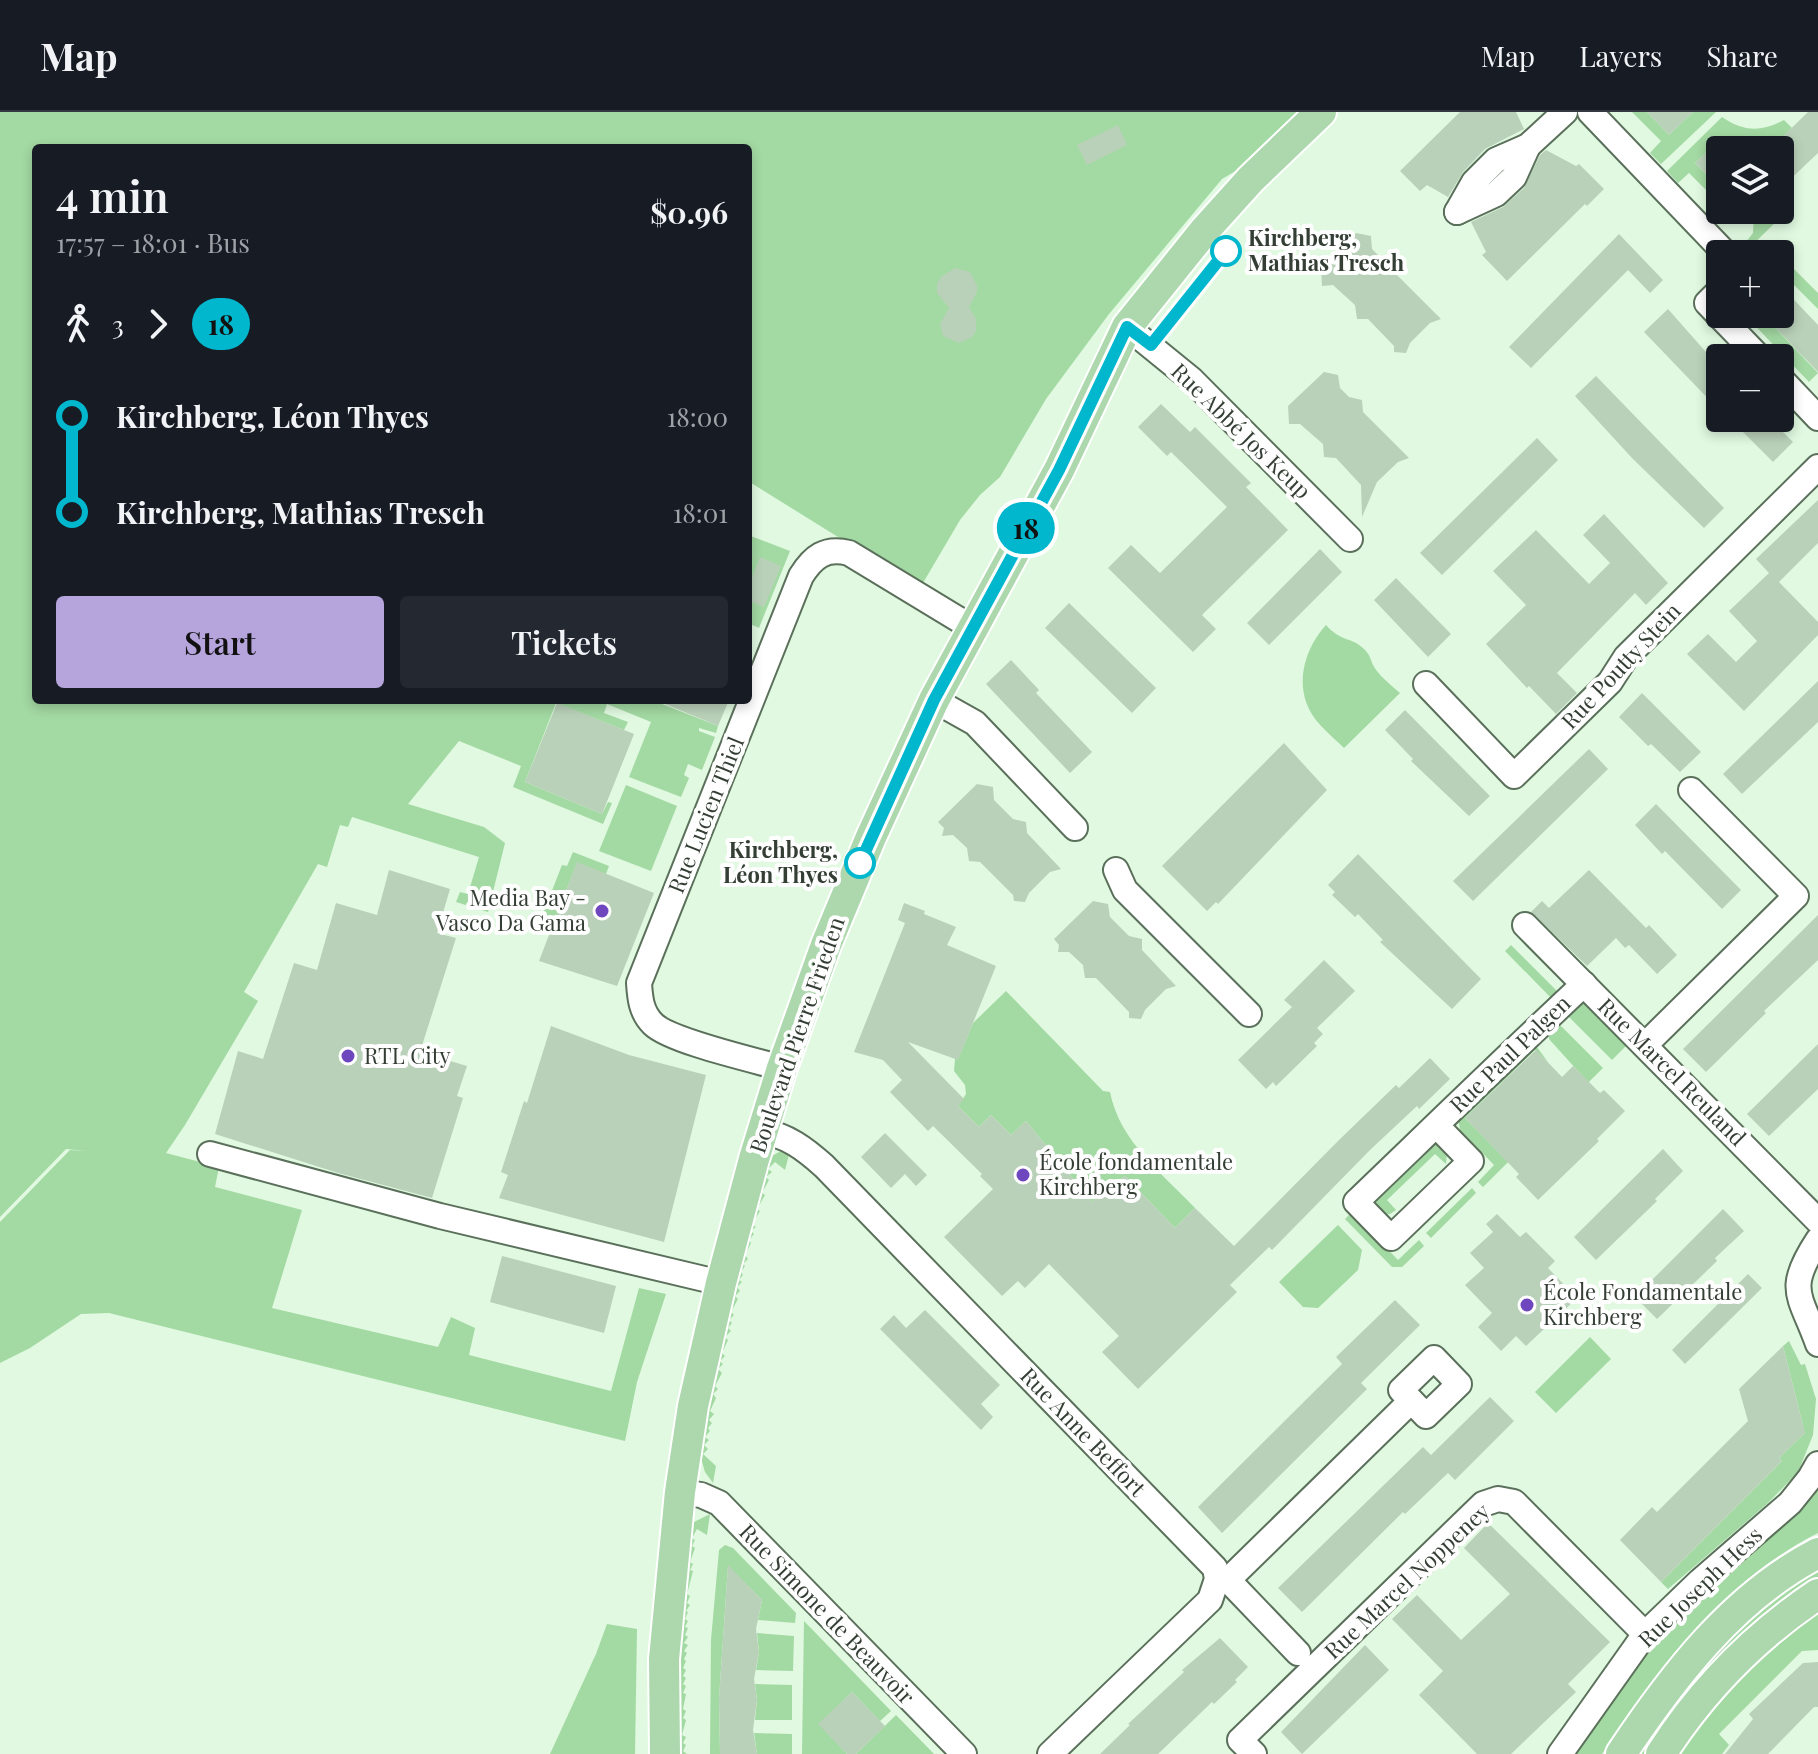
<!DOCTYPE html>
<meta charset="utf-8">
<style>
body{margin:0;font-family:"Playfair Display",serif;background:#242831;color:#f1f3f6;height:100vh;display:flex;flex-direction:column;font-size:30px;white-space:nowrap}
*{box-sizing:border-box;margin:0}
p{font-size:26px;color:#9ea1a6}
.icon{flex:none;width:44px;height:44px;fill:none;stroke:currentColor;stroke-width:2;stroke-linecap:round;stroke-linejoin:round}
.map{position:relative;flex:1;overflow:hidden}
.drawer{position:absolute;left:32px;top:32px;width:720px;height:560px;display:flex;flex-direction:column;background:#171b24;border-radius:8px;box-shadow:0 4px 12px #0003}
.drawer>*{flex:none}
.badge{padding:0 16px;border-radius:26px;font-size:28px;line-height:52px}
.tools{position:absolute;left:1706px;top:24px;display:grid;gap:16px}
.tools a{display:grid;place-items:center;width:88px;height:88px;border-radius:8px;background:#171b24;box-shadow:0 4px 12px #0003;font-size:40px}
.map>.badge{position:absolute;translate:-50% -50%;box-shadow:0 0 0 4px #fff}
.legs{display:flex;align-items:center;gap:12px;height:88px;padding:0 24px;font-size:26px}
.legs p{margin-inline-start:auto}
.overview{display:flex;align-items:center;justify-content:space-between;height:136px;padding:0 24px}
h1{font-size:44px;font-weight:600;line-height:60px}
.primary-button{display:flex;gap:16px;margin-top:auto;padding:16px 24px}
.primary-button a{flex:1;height:92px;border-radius:8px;background:#b6a5dd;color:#111;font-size:32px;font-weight:600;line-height:92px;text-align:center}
.primary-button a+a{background:#242831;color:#f1f3f6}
ul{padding:0 24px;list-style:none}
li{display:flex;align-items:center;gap:28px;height:96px;font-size:30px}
li i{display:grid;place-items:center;width:12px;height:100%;margin:0 10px;background:currentColor}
li i::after{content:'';width:20px;height:20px;margin:-10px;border:6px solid;border-radius:50%;background:#171b24}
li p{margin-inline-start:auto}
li:first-child i{background:linear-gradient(#0000 50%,currentColor 0)}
li:last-child i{background:linear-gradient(currentColor 50%,#0000 0)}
header{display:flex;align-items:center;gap:48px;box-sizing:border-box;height:112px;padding:0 40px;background:#171b24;border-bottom:2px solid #363941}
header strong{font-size:38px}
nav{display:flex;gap:44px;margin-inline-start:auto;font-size:28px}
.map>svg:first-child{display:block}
.green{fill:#a3d9a3}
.building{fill:#bad1b9}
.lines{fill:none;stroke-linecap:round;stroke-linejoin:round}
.minor-casing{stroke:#5b705b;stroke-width:28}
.major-casing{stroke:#fff;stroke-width:34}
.minor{stroke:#fff;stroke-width:24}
.major{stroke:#add8ae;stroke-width:30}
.line-1-casing{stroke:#fff;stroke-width:18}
.line-1{stroke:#00b7ce;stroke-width:12}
.stop-1-dot{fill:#fff;stroke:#00b7ce;stroke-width:4}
.poi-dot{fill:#6e46be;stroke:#fefefe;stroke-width:3}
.labels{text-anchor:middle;stroke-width:8;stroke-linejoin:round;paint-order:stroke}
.stop-label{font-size:22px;font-weight:bold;fill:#343e34;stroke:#fefefe;text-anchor:start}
.street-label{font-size:22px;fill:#343e34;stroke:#fefefe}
.poi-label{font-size:22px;fill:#343e34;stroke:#fefefe;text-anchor:start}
</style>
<header>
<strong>Map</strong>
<nav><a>Map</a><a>Layers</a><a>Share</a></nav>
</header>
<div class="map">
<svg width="1818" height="1642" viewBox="0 0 1818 1642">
<rect width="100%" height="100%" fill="#e0f9e0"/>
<!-- green -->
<g class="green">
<path d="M0,0h1297l-58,57 -17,10 -113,135 -63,85 -46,78 -20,18 -20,25 -40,68 -172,-107v-333h-712v552h616l66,26 -2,7 -17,-5v3l16,6 -13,33 -14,-6 -4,11 5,3 -8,19 -52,-20 22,-55 -44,-18 -3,9 24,9 -4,8 -68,-27 -31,79 77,32 6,-12 4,1 -9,21 -90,-37 8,-21 -62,-25 -51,63 76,23 21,16 -17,69 -32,-10 4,-10 8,2 11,-37 -127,-40 -4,10 -8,-2 -13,42 -9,-3 -74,128 14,9 -73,124 -19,28 53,14 -4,20 87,23 -30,98 166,39 13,-30 24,11 -6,27 142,36 28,-103 27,6 -29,88 -12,59 -516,-128 -28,1 -51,34 -30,15v-141l70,-72 17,1 -21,-2 -66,68z"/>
<path d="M1632,0h15l22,23 24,-23h23l-55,52 -11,-11 11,-12z"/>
<path d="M1722,5c22,15 39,15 62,3l8,8 -23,22h-39l-11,-10 -24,23 25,25v16l-31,-31 -11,10 -11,-12z"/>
<path d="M1754,98h15l9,10 -32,31 -4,-4 11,-14z"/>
<path d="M1780,143l38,38v16l-38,-38z"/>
<path d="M1744,202h18l56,59 -9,9z"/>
<path d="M748,423l42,16 -31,77 -11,-5z"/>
<path d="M1326,513c15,17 26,12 38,24 6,6 6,9 9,16 5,10 18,20 27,28l-56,55c-11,-11 -28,-24 -35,-39 -14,-29 -3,-62 17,-84z"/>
<path d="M626,673l51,21 -26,65 -52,-20z"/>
<path d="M573,740l36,14 -3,8 -29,-11 -26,66 -12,-5 23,-59 5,1z"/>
<path d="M1511,833l47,47 -2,11 -51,-52z"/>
<path d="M1006,879l97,100 7,1c10,50 51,80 85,116l-20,20 -50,-52 -33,26 -66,-81 -15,14 -20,-20 -12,12 -21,-21 8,-12 -1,-9 -11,-14 1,-12h3l15,-36z"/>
<path d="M1580,892h7l42,39 -17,17 -45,-45z"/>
<path d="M1557,910l46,46 -120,119 -5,-5 16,-17 -34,-35 -2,-11 74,-72 4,-1 12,16 -13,-12 -70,68 41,42 80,-80 -37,-41v-6z"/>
<path d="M1435,1032l12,8 -1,12 -11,-10 -48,46 9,10 -6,4 -6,1 -9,-14 3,-7 50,-49z"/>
<path d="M781,1039h9l-5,19 -10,-8 -7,7 4,3 -6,5 3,3 -7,13 3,2 -8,14 3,2 -8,13 4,3 -5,4 3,3 -5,6 2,3 -6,12 3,4 -5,5 2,2 -4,6 2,3 -4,5 3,2 -5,5 3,4 -5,5 3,3 -7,13 3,3 -5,5 3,3 -4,5 3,3 -6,6 3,3 -6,13 3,3 -5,5 3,3 -5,5 4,4 -7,13 3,3 -5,5 3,4 -6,13 4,3 -5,6 3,3 -4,5 2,3 -5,6 4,3 -5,5 4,4 -5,5 13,12 -3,17 -8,-11 -5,-17 15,-94 55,-204z"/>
<path d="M1472,1076l4,5 -45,45 -5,-5z"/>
<path d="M1352,1100l46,48 21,-20 5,6 -22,21h-10l-47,-48z"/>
<path d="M1338,1113l24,25 -4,20 -40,38 -15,-1 -24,-25z"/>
<path d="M1590,1225l21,22 -55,54 -21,-21z"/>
<path d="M1789,1229l12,24 4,-1 11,35 -3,36 -15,37 -30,31 -100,86 -7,-7 121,-121 -3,-3 26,-25 -4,-5 2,-3 -20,-79z"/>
<path d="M1818,1377v44c-90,45 -163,137 -216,221h-28l88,-122z"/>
<path d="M710,1402l-3,21 -10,-6 -5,9 3,2 -3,6 3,2 -5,14 3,2 -3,6 3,1 -6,23 3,2 -3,7 3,2 -4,6 2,1 -3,7 3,2 -3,6 3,1 -3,7 3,2 -4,6 4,2 -4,6 3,2 -3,6 2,2 -3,7 3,2 -3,6 3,2 -3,6 3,2 -3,7 3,1 -3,15 3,2 -3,7 3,2 -4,15 4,2 -3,6 3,2 -3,6 4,3h-10v-93l10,-129 5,-9z"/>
<path d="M725,1433l8,3 63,65 -1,10 -37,-3 4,-20 -34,-34 -9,132 1,56h-10l1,-114 8,-90z"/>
<path d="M1818,1443v27l-168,172h-16l21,-30 77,-91z"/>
<path d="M1818,1494v44l-16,1 -83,83 10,11 -7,9h-50l73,-88z"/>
<path d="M804,1509l87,90 -11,10 -28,-29 -33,32 28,30h-45z"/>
<path d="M607,1512l30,5 -2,125h-85l46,-100z"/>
<path d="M757,1521l37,3 -1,35 -37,-1 3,-18z"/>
<path d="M755,1572l37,1v35h-37l2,-20z"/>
<path d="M896,1603l38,39h-78z"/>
<path d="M754,1621l38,1v20h-35z"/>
</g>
<!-- building -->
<g class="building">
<path d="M1460,0h56l8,17 -39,20 -22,23 -15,25 -21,-12 -7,6 -20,-20z"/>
<path d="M1647,0h46l-24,23z"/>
<path d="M1808,0h10v41l-38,36v-39h-11z"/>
<path d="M1118,13l9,20 -40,20 -10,-20z"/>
<path d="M1720,27v49l-25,-25z"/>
<path d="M1546,38l30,16 3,-2 25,25 -17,17 -2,-2 -78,77 -25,-26 4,-3 -15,-30 32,-15 21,-19 16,-33z"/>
<path d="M1356,121l15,3 1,13 10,10 13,2v12l46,46 -11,4 -20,20 -4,10 -12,-1v-6l-26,-27h-11l-2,-14 -22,-20 -11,1 -1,-19z"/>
<path d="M1619,122l44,46 -13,13 -22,-23 -97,98 -22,-21z"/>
<path d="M955,156l15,4 7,13v7l-8,15 7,12v12l-4,6 -13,6 -16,-7 -3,-12 9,-16 -12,-15v-9l4,-7z"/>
<path d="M1780,173l38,40v47l-56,-58h18z"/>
<path d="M1668,197l52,59v43l-76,-79z"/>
<path d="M1324,260l14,3 2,13 9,9 13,3 1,12 46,46 -11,4 -21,20 -15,35 -1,-32 -25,-27 -12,-1 -1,-13 -23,-20h-11l-1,-18z"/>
<path d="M1596,264l128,132 -20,20 -72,-70 -57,-62z"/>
<path d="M1161,292l29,28 5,-5 56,56 -5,4 42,43 -86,85 14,14 -23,23 -85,-84 23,-23 29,28 67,-66 -56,-55 -4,4 -29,-29z"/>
<path d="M1729,306h40l24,24 -20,20z"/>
<path d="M1537,326l21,22 -116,115 -22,-22z"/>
<path d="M1818,388v43l-39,39 39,40v13l-74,76 -57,-57 21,-20 28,28 21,-21 -28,-30 40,-38 -13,-14z"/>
<path d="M1604,402l64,69 -22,22 -11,-12 -78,80 20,20 -21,21 -27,-28 -2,2 -41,-44 40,-39 -33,-34 43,-41 53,54 21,-21 -27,-28z"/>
<path d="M1320,437l22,23 -73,73 -22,-22z"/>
<path d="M760,445l21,9 -17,41 -16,-7v-13z"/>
<path d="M1396,466l55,56 -23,23 -54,-57z"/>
<path d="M1069,491l87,85 -24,25 -87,-85z"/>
<path d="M1011,548l28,30 -3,3 56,59 -22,21 -84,-89z"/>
<path d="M1818,569v41l-76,72 -19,-20z"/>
<path d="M1642,581l59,59 -21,20 -29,-28 -3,2 -29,-29z"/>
<path d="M656,588h73l-11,26z"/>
<path d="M557,591l77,31 -32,80 -77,-32z"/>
<path d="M1405,598l85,86 -21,20 -58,-55 2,-2 -28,-29z"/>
<path d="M1284,631l43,47 -109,114 -2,-2 -9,9 -45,-45z"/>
<path d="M1589,637l19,20 -135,132 -20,-20z"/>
<path d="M977,672l16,3 1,13 19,19 13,3 1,11 34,36 -11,3 -21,21 -4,9 -11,-1 -1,-6 -33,-33 -11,-1 -2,-13 -14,-13 -11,1 2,-8 -6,-6z"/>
<path d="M1656,692l85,86 -19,19 -57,-58 -3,3 -27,-29z"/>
<path d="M1358,742l123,125 -29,30 -72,-67 3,-2 -25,-26 -3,3 -23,-22 3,-3 -7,-7z"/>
<path d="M577,750l77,31 -37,93 -78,-25z"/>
<path d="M389,758l61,19 -13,44 19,5 -36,114 47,14 -10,30 6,2 -31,100 -94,-25 -123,-39 23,-83 25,8 31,-96 23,7 19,-67 41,12z"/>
<path d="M1589,758l57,58 3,-3 28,30 -20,19 -28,-29 -4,3 -9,-10 -29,28 -56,-54 11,-11 7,7z"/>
<path d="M1093,789l15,3 2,13 19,19 13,3v11l34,36 -10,3 -21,21 -4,9 -12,-1v-6l-33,-34h-11l-2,-13 -14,-13h-11l1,-7 -5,-6z"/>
<path d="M904,791l21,8 -1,3 32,13 -9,18 49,21 -38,94 -50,-18 56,57 -6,7 21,21 12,-12 20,20 15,-14 66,81 33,-26 50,52 20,-20 39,38 106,-107 56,-54 3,3 31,-30 20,21 -31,30 -2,-3 -47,44 -98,100 -3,-3 -39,38 7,7 -99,97 -36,-37 17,-16 -70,-72 -24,24 -7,-7 -16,15 -58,-59 49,-48 -13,-13 2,-2 -49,-48 -5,5 -38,-39 12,-12 -19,-20 -29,-8 51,-129 -7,-3z"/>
<path d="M1818,803v45l-54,51 2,2 -60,59 -23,-23z"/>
<path d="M1324,848l31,31 -38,37 6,6 -9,9 3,3 -41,40 -3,-4 -7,7 -28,-29 54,-53 -8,-7z"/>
<path d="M551,914l78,29 77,20 -42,167 -165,-44 9,-23 -7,-3 23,-71 3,2z"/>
<path d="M1818,932v45l-49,47 -22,-22z"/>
<path d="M1536,938l26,27 11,-11 27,27 4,-3 21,21 -28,28 2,2 -61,59 -22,-23 3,-3 -54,-56z"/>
<path d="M885,1021l42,42 -11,11 -11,-12 -14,14 -30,-31z"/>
<path d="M1663,1037l20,22 -28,28 2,2 -61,59 -22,-23z"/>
<path d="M1723,1097l21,22 -29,27 2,3 -60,58 -22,-22z"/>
<path d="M1497,1102l23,23 6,-5 29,29 -7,7 29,30 -51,48 -10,-10 -15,15 -23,-24 14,-14 -27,-28 19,-17 -14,-15 23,-21 -7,-8z"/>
<path d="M502,1144l114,30 -12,47 -114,-31z"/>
<path d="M1748,1162l14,14 -77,76 -13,-14z"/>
<path d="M1395,1188l25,25 -59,58 6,6 -145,144 -24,-26 144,-143 -6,-7z"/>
<path d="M925,1198l75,75 -19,19 12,13 -12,13 -101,-101 14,-14 12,13z"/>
<path d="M1783,1234l22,87 -26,25 3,3 -121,121 -41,-42 32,-33 5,5 91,-91 -9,-32z"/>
<path d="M1490,1285l24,24 -59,59 -7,-7 -43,41 -2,-2 -101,100 -24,-24 145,-141 8,8z"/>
<path d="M1488,1411l122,119 -42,42 8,8 -65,62h-34l-58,-59 24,-24 -51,-52 25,-24 44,45 49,-46 -46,-46z"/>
<path d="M728,1453l34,35 -6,29 3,23 -5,27 3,21 -4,30 4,24h-37l-1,-56z"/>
<path d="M1220,1526l28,29 -13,13 2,2 -23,22 -2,-2 -54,52h-58l30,-29 -2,-1 56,-52 -2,-2z"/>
<path d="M1365,1533l24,25 -87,84 -21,-22z"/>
<path d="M1818,1550v45h-4l-46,47h-43l28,-35 -4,-5 54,-51z"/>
<path d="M852,1580l33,34 -29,28h-9l-29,-30z"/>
</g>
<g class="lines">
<!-- minor casing -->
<g class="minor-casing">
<g id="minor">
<path d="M1590,0l136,142"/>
<path d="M1457,100l17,-30 22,-22 32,-14 37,-34"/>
<path d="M1457,100l39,-18 18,-17 14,-31"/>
<path d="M1720,178l-13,13 53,55"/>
<path d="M1127,215l64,52 159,160"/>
<path d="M1780,266l38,40"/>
<path d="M1426,572l88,92 96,-94 16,-25 192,-190"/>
<path d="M934,588l41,23 100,105"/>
<path d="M1116,758l9,20 124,124"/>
<path d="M1525,813l293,296"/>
<path d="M1645,933l151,-149 -105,-106"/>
<path d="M782,956c-28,-8 -112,-27 -129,-44 -12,-12 -13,-26 -14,-41l162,-407c12,-19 24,-29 48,-23l122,74"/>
<path d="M1436,1013l35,36 -80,77 -35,-36c76,-73 151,-146 228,-218"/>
<path d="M762,1020c25,3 43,17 62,34l391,402 2,11 -7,21 -160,154"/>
<path d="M210,1042l230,62 281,67"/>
<path d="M1818,1128c-33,50 -18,54 0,104"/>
<path d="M1434,1246l25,26 -33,32 -25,-26z"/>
<path d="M680,1380l21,3 18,8 245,251"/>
<path d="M1217,1467l11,1 183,-179"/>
<path d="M1228,1468l70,73"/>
<path d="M1254,1642l-14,-14 243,-236 15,-5 16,3 131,132"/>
<path d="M1560,1642l85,-120 55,-53 90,-78 20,-25 8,-14"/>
</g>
</g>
<!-- major casing -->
<g class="major-casing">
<g id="major">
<path d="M665,1642l-1,-95 16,-167 13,-86 28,-123 33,-124 28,-91 44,-123 45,-108 63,-137 125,-230 68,-143 78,-97 46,-51 70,-67"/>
<path d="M1621,1642c52,-78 112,-157 197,-201"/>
<path d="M1661,1642c41,-64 94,-118 157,-160"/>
</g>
</g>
<!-- minor -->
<use href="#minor" class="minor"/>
<!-- major -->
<use href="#major" class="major"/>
</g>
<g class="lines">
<!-- line-1 casing -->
<g class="line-1-casing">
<path id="line-1" d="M860,751l74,-163 125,-230 68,-143 24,18 75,-94"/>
</g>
<!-- line-1 -->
<use href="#line-1" class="line-1"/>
</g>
<!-- markers -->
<g class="stop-1-dot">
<circle cx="1226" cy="139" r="14"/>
<circle cx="860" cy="751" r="14"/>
</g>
<g class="poi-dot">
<circle cx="602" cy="799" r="8"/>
<circle cx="348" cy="944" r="8"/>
<circle cx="1023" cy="1063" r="8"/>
<circle cx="1527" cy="1193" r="8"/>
</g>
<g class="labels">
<!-- stop labels -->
<g class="stop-label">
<text x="1248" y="134">Kirchberg,<tspan x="1248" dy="25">Mathias Tresch</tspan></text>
<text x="838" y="746" text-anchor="end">Kirchberg,<tspan x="838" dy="25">Léon Thyes</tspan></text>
</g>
<!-- street labels -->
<g class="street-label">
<text transform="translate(1241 319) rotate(44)" y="8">Rue Abbé Jos Keup</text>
<text transform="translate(1621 554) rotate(-47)" y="8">Rue Poutty Stein</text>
<text transform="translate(706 703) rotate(-68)" y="8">Rue Lucien Thiel</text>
<text transform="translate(797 923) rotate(-71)" y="8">Boulevard Pierre Frieden</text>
<text transform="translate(1510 942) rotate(-44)" y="8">Rue Paul Palgen</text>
<text transform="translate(1672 960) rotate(45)" y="8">Rue Marcel Reuland</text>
<text transform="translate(1083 1320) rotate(46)" y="8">Rue Anne Beffort</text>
<text transform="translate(1407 1469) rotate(-43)" y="8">Rue Marcel Noppeney</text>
<text transform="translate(1700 1475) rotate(-44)" y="8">Rue Joseph Hess</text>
<text transform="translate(827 1502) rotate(46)" y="8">Rue Simone de Beauvoir</text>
</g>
<!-- poi labels -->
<g class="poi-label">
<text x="586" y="794" text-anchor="end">Media Bay -<tspan x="586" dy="25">Vasco Da Gama</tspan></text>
<text x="364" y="952">RTL City</text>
<text x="1039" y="1058">École fondamentale<tspan x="1039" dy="25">Kirchberg</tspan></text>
<text x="1543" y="1188">École Fondamentale<tspan x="1543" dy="25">Kirchberg</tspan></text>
</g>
</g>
</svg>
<div class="tools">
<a><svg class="icon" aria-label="layers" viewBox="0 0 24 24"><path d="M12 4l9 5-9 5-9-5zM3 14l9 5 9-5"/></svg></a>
<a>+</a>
<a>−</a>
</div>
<b class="badge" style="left:1026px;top:416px;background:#00b7ce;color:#111">18</b>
<section class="drawer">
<div class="overview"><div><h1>4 min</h1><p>17:57 – 18:01 · Bus</p></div><b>$0.96</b></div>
<div class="legs"><svg class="icon" aria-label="walk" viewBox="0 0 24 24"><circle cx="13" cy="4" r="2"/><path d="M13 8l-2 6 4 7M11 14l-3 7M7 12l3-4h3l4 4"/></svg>3<svg class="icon" aria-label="forward" viewBox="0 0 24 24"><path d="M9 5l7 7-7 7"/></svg><b class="badge" style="background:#00b7ce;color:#111">18</b></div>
<ul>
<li><i style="color:#00b7ce"></i><b>Kirchberg, Léon Thyes</b><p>18:00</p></li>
<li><i style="color:#00b7ce"></i><b>Kirchberg, Mathias Tresch</b><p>18:01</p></li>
</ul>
<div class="primary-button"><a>Start</a><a>Tickets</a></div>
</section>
</div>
